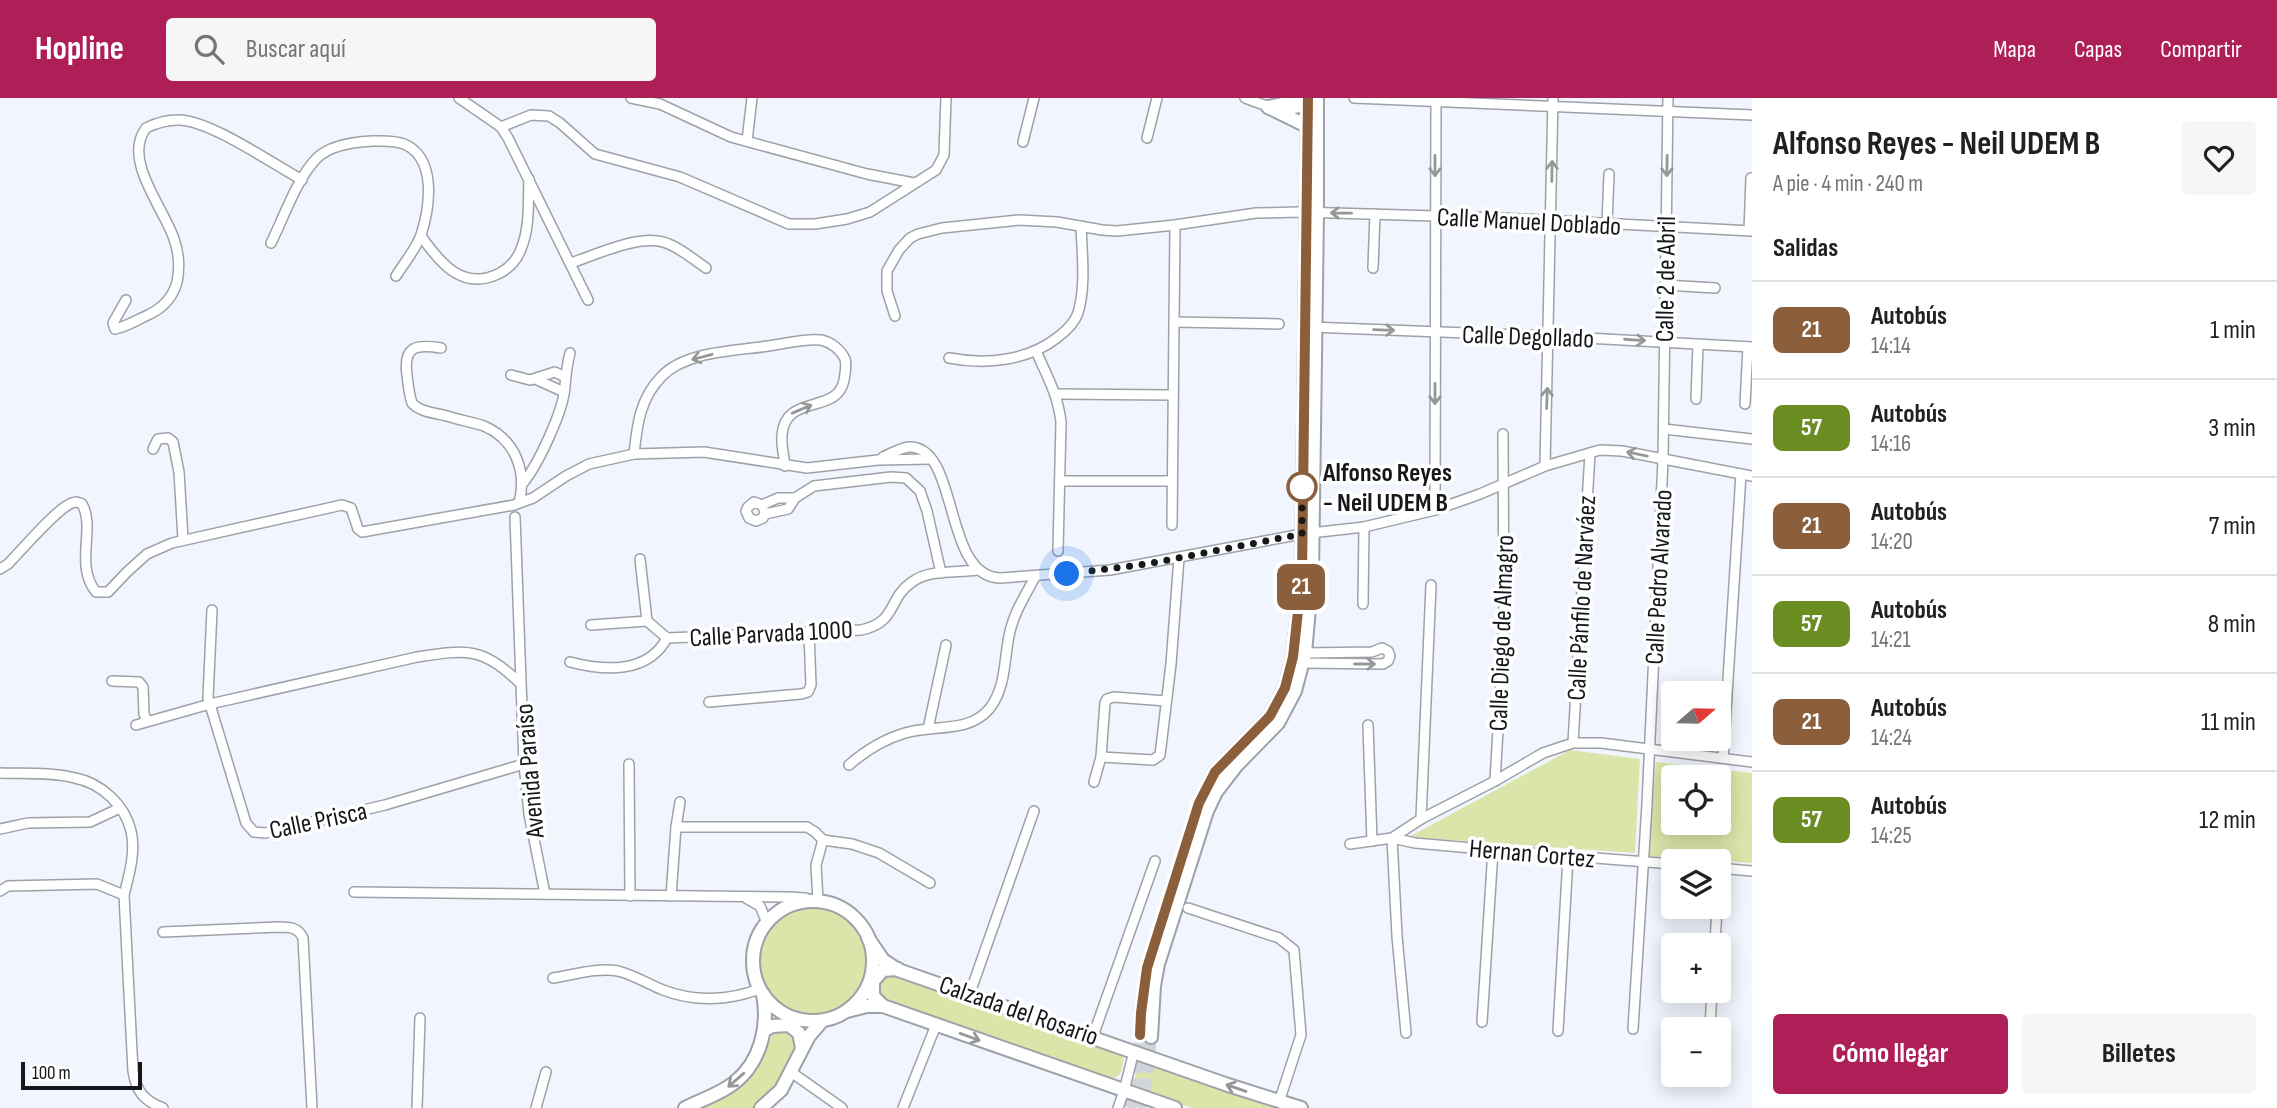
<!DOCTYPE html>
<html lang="es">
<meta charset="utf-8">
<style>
body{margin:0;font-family:"Sofia Sans Condensed",sans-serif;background:#f6f6f6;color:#202124;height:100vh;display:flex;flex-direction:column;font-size:26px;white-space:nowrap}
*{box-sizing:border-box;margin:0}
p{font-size:23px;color:#757577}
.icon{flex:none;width:38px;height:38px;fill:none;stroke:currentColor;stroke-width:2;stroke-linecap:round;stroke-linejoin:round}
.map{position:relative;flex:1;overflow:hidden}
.drawer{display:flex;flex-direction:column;background:#fff;width:525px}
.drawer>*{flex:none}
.badge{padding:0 14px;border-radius:10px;font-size:24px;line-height:46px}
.needle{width:46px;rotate:70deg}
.tools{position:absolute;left:1661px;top:583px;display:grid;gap:14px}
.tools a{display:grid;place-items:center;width:70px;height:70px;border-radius:7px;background:#fff;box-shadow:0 4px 18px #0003;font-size:35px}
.scale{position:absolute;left:21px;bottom:18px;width:121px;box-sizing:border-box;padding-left:7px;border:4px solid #16171a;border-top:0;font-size:19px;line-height:24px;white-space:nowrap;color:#16171a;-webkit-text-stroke:5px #fff;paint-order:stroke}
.you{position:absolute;width:35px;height:35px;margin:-18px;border:5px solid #fff;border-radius:50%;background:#1a73e8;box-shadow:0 0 0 10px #1a73e833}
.map>.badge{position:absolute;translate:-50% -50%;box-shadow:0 0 0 4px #fff}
h2{padding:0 21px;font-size:26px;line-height:63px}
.round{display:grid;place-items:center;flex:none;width:74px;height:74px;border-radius:7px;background:#f6f6f6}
.overview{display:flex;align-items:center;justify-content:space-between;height:119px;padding:0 21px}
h1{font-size:33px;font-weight:700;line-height:52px}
.cta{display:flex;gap:14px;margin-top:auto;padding:14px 21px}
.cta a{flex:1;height:80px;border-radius:7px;background:#ae1f58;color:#fff;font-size:28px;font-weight:700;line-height:80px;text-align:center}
.cta a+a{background:#f6f6f6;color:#202124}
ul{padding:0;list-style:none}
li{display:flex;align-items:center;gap:21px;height:98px;padding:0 21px;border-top:2px solid #e0e0e0}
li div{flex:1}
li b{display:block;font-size:26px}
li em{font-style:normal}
li .badge{min-width:77px;font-weight:700;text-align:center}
header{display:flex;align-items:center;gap:42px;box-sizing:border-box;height:98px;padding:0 35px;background:#ae1f58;color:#fff}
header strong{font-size:33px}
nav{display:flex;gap:38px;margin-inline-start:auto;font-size:24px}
.search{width:490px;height:63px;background:#f6f6f6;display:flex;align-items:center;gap:18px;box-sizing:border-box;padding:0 24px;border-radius:7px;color:#757577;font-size:26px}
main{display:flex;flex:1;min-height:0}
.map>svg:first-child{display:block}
.green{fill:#dbe5a9;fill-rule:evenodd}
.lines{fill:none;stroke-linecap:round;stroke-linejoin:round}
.secondary-tunnel{stroke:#d0d4db;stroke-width:12;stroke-dasharray:12 6;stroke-linecap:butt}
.street-casing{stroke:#9da1a8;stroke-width:12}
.secondary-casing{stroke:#9da1a8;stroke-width:16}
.street{stroke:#fff;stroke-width:9}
.secondary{stroke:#fff;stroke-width:12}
.oneway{stroke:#969798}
.line-casing{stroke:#fff;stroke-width:16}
.line{stroke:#8b5e3c;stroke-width:10}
.walk{stroke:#16171a;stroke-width:7;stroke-dasharray:0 12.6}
.stop-dot{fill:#fff;stroke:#8b5e3c;stroke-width:3.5}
.labels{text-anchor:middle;stroke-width:7;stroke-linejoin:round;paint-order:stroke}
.street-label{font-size:26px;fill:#16171a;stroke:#fff}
.stop-label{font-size:26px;font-weight:bold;fill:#16171a;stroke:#fff;text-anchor:start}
</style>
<header>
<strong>Hopline</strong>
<div class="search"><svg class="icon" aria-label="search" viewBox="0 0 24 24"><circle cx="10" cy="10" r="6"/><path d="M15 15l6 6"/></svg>Buscar aquí</div>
<nav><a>Mapa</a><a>Capas</a><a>Compartir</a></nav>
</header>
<main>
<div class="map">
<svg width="1752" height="1010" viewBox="0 0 1752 1010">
<rect width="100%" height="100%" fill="#f1f5fd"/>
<!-- green -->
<g class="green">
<path d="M1570,652l70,9 -5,94 -226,-16z"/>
<path d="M1656,664l96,11v90l-104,-7zM1718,679v45h-45v-45z"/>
<circle cx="812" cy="863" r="56"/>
<path d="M897,876l223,79 4,6 -3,13 -4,5 -8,2 -227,-77 -7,-15 7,-11z"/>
<path d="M787,928l12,16c-6,19 -26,61 -46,66 -12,0 -42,0 -55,0 48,-24 56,-27 76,-78z"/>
<path d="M1146,965l141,45h-95l-53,-18c-7,-10 -5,-22 7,-27z"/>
</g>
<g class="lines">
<!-- secondary-tunnel -->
<g class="secondary-tunnel">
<path d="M1129,1010l5,-17 7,-56"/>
<path d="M1140,1010l7,-32 4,-39"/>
</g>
<!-- street casing -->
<g class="street-casing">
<g id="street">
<path d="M459,0l42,29 7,11 80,162"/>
<path d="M631,0l29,6 71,33 136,37 47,9"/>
<path d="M1245,0c20,8 47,19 67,3"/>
<path d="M1354,0l398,17"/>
<path d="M501,29l30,-12 18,1 11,7 35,31 85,23 109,47h26l32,-5 23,-7 66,-42 8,-15 2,-57"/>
<path d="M1147,40l10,-40"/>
<path d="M747,43l5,-43"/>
<path d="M1023,44l11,-44"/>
<path d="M1607,126l2,-50"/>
<path d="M1749,133l2,-53"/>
<path d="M421,138c19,27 42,56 79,37 9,-5 17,-13 21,-24 9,-21 7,-47 8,-70"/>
<path d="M271,145c13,-26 26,-65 46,-85 13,-13 37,-16 55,-17 10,0 22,-1 32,3 33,14 26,63 17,91 -5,14 -17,28 -25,41"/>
<path d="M571,165c24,-8 66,-28 92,-21 15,4 30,17 43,26"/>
<path d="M1373,170l2,-54"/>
<path d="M1665,187l50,3"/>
<path d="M126,202l-13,23 2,6c13,-3 24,-10 35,-15 14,-7 23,-17 27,-32 3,-15 2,-29 -3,-43 -10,-31 -52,-79 -28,-111 10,-5 21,-8 32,-8 30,-1 95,44 124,60"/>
<path d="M895,218l-8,-25v-20l12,-21 11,-12 8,-4 24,-6 77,-8 38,2 45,8 15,1 58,-6 81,-12 44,-1 203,6 249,13"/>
<path d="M1174,224l105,2"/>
<path d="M1310,229l239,9 203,11"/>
<path d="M441,250c-25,-4 -38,-2 -34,27 1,9 2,19 5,28 8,9 23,10 35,13 12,4 25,6 37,10 32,14 43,46 35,77"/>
<path d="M1036,253c11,25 22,44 25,71l-3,129"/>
<path d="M949,260c37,7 79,3 109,-21 8,-6 16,-13 20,-24 8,-27 4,-59 3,-87"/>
<path d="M511,277l19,5 25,-8 10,5"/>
<path d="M535,281l29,13"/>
<path d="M1056,296l116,1"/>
<path d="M1696,301l2,-54"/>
<path d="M1745,306l3,-57"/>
<path d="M1664,331l88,10"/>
<path d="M153,351l5,-10 10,-1 5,4 6,30 4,67"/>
<path d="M634,356c3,-29 6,-56 28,-78 24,-25 74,-25 106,-30 16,-2 36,-8 53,-6 10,2 20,10 24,19 2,7 0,14 -1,21 -6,35 -59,13 -62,55 -1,10 2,21 3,31"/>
<path d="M883,359c7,-3 17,-9 26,-10 51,-1 33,129 91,131l110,-8 192,-36 62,-7 71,-17 45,-16 65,-28 55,-16 22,1 130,25"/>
<path d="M1545,368l8,-368"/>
<path d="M1060,383h111"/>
<path d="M523,385c15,-18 41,-73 42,-97 1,-12 2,-22 5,-33"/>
<path d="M762,407l3,7 -2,6 -7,3 -7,-3 -3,-7 2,-4 6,-5 8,3 16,-7h17l19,-12 77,-9 15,1 14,13 7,20 14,62"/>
<path d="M1435,412l1,-412"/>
<path d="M765,416l23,-5 7,-11"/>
<path d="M515,419l9,247 5,50 16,80"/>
<path d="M1172,427l3,-300"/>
<path d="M640,461l7,62 20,17"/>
<path d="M0,471l8,-5c13,-13 49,-56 64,-61 5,-2 5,-1 10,1 14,24 -8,61 14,88h12l20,-21 19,-17 25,-11 170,-38 9,3 7,21 4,3 152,-27 19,-7 33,-22 23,-12 45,-10 70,-2 103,16 71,-8 52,-1"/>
<path d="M1363,506l1,-77"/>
<path d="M212,512l-4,88 38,125 8,9 11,1 120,-28 139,-41"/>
<path d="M591,527l56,-4"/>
<path d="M667,540l194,-8c37,-8 26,-31 51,-48 17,-13 45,-9 65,-12"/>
<path d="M570,564c34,9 78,12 97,-24"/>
<path d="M1303,565l80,1 5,-3 2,-5 -2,-5 -6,-3 -10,4 -67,1"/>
<path d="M112,583l27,1 4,5 1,27 3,7"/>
<path d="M709,604l92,-8 7,-2 3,-7 -2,-52"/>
<path d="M136,627l74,-21 207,-47c51,-8 65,-10 104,27"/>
<path d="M1368,627l4,116"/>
<path d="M928,631l18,-84"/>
<path d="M1573,645l17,-290"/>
<path d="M1101,659l52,3 7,-5 11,-91 8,-106"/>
<path d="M1723,660l18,-284"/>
<path d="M629,666l1,132"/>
<path d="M849,667c16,-14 36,-26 56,-32 29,-9 64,1 85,-25 16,-21 14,-48 19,-72 4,-22 16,-40 26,-59"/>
<path d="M0,675c25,1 51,-1 75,5 26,5 50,27 56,53 5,21 -2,44 -7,64l9,176c3,20 11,30 30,37"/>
<path d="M1495,683l9,-155 -1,-192"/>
<path d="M1094,684l7,-25 4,-54 2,-4 7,-2 52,4"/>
<path d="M1421,721l10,-234"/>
<path d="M676,729h131l8,5 8,8"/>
<path d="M0,731l28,-6 62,-1 30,-14"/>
<path d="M823,742l29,4 27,9 51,30"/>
<path d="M1350,746l42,-6 29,-19 74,-38 48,-28 30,-10h28l151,19"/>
<path d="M1718,770l34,3"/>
<path d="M0,793l8,-5 89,-2 27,11"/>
<path d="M354,794l434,5 17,1 9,3"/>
<path d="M671,798l5,-69 4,-25"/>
<path d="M746,800l14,8 7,17"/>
<path d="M818,803l-2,-36 7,-25"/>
<path d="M1188,810l91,30 15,12 7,85 -22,67"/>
<path d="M163,834l115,-5c11,0 20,0 25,11l9,170"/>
<path d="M1715,847l2,-39"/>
<path d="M553,880c20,-3 45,-11 65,-7 16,4 30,13 45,19 31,12 66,11 96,-1"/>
<path d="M970,895l64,-182"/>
<path d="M1482,924l11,-172"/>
<path d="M1633,931l14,-225 16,-344 5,-362"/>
<path d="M1710,931l2,-39"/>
<path d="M1558,933l10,-174"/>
<path d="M1406,935l-9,-97 -5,-98 23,5 90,8 168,13"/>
<path d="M1093,938l62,-175"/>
<path d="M791,974l51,36"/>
<path d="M417,1010l3,-90"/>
<path d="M536,1010l10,-36"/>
<path d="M903,1010l33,-83"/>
<path d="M1118,1010l6,-17 10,-40"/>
</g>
</g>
<!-- secondary casing -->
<g class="secondary-casing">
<g id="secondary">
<path d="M1268,9l41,20"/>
<path d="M1268,9l15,-3 16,-6"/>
<circle cx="813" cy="863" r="60"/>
<path d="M868,840l15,22 15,10 330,115 73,23"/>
<path d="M883,908l-10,-10v-15l10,-11 15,-1"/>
<path d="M847,913l20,-5h16l292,102"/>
<path d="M765,932l7,-4 17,-1 10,8 3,15"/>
<path d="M1141,937v-22l7,-45 52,-165 15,-31 55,-56 15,-28 8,-31 9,-82 6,-477"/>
<path d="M1151,939l3,-51 4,-22 49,-153 9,-19 20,-26 42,-43 17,-32 10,-38 7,-78 5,-362v-115"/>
<path d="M685,1010c16,-8 35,-14 49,-25 27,-21 35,-57 29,-89"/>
<path d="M761,1010l20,-18 28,-54 13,-15"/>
</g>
</g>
<!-- street -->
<use href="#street" class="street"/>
<!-- secondary -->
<use href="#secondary" class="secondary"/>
</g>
<!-- one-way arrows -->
<defs><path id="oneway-shaft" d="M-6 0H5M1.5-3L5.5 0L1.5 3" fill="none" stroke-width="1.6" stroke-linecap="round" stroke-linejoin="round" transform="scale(1.75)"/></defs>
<g class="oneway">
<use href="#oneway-shaft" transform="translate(1435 68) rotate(90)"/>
<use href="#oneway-shaft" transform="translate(1667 68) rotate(91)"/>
<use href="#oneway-shaft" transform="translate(1552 73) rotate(-89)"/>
<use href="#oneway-shaft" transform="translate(1341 115) rotate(-179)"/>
<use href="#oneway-shaft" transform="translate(1384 232) rotate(2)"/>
<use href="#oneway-shaft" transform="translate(1635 242) rotate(4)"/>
<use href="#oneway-shaft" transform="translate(702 259) rotate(165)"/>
<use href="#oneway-shaft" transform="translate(1435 296) rotate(90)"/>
<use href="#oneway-shaft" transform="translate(1547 300) rotate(-88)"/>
<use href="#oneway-shaft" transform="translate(802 311) rotate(-23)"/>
<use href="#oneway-shaft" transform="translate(1637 356) rotate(-168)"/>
<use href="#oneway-shaft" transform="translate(1365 566)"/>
<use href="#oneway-shaft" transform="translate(970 939) rotate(20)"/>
<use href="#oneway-shaft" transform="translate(736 982) rotate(139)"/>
<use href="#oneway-shaft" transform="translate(1236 990) rotate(-161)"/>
</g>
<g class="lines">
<!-- line casing -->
<g class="line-casing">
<path id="line" d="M1140,937l1,-22 6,-45 52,-165 16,-31 55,-56 15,-28 8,-31 9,-82 6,-477"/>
</g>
<!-- line -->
<use href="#line" class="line"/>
<!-- walk -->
<path class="walk" d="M1067,476l80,-10 155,-30v-52v5"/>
</g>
<!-- markers -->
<circle class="stop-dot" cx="1302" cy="389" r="14"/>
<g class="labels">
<!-- street labels -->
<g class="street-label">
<text transform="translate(1529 123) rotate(3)" y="9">Calle Manuel Doblado</text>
<text transform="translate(1665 181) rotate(-89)" y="9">Calle 2 de Abril</text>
<text transform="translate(1528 238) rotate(2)" y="9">Calle Degollado</text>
<text transform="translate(1658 479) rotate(-87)" y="9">Calle Pedro Alvarado</text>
<text transform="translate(1581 500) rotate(-87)" y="9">Calle Pánfilo de Narváez</text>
<text transform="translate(771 535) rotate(-3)" y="9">Calle Parvada 1000</text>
<text transform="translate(1501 535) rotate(-88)" y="9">Calle Diego de Almagro</text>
<text transform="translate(529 673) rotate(-95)" y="9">Avenida Paraíso</text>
<text transform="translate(318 722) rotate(-12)" y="9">Calle Prisca</text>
<text transform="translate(1532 755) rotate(5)" y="9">Hernan Cortez</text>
<text transform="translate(1019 912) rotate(19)" y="9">Calzada del Rosario</text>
</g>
<!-- stop labels -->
<g class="stop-label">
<text x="1323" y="383">Alfonso Reyes<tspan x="1323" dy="30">- Neil UDEM B</tspan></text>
</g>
</g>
</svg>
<div class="tools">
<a><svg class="needle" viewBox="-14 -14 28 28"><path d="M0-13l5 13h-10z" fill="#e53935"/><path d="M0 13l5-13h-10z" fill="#757577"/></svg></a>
<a><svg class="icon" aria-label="locate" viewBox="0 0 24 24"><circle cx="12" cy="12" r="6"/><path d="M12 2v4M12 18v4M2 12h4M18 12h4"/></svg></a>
<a><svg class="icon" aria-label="layers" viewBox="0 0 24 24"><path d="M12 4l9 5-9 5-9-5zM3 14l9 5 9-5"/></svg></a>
<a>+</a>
<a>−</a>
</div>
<div class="scale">100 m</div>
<div class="you" style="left:1067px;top:476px"></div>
<b class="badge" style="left:1301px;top:489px;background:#8b5e3c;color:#fff">21</b>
</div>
<section class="drawer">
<div class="overview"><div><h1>Alfonso Reyes - Neil UDEM B</h1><p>A pie · 4 min · 240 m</p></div><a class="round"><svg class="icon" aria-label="heart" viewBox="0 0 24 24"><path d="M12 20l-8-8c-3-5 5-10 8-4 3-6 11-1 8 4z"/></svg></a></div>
<h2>Salidas</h2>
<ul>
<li><span class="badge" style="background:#8b5e3c;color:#fff">21</span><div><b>Autobús</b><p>14:14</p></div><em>1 min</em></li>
<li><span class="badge" style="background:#6b8e23;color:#fff">57</span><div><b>Autobús</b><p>14:16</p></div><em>3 min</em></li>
<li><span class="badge" style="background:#8b5e3c;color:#fff">21</span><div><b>Autobús</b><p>14:20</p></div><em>7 min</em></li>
<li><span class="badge" style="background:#6b8e23;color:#fff">57</span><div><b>Autobús</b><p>14:21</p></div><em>8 min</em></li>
<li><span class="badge" style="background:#8b5e3c;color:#fff">21</span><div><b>Autobús</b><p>14:24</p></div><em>11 min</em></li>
<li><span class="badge" style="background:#6b8e23;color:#fff">57</span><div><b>Autobús</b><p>14:25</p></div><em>12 min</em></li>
</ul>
<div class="cta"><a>Cómo llegar</a><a>Billetes</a></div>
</section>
</main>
